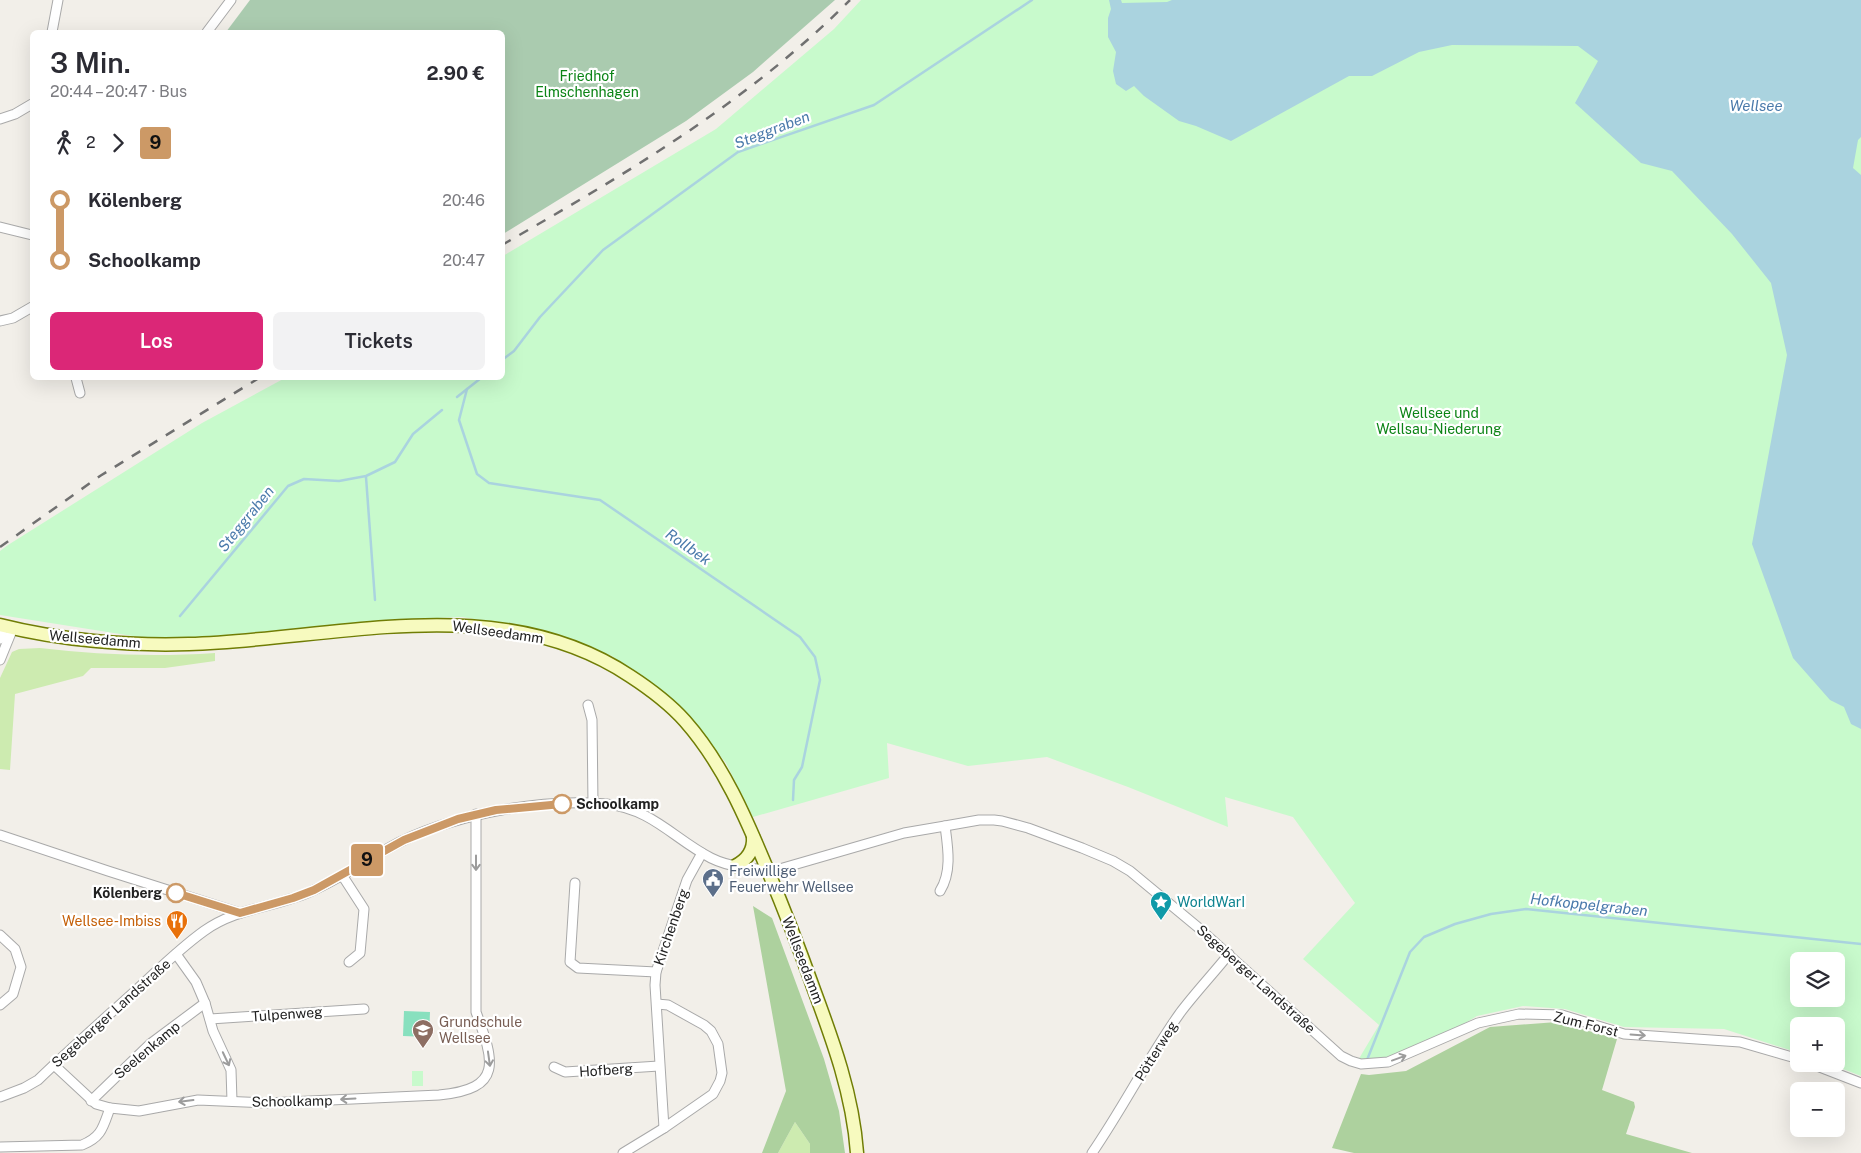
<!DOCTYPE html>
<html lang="de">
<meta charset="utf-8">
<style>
body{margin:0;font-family:"Public Sans",sans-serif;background:#f2f2f3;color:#2b2b33;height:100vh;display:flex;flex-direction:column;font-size:19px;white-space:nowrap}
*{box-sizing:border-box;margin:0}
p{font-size:16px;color:#7c7c81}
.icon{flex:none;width:28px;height:28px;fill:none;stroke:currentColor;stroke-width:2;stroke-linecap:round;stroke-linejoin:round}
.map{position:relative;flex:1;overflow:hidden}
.side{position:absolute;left:30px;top:30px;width:475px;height:350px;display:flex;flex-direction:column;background:#fff;border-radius:8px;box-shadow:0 5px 20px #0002}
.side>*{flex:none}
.badge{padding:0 10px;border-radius:4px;font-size:18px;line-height:32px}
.fabs{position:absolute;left:1790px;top:952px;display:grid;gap:10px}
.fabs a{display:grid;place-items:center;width:55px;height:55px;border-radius:8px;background:#fff;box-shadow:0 5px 20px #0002;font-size:25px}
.map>.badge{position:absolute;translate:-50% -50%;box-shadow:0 0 0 2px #fff}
.legs{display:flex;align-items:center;gap:8px;height:55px;padding:0 20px;font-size:16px}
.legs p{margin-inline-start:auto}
.overview{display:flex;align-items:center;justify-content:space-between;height:85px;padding:0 20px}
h1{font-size:28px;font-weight:600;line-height:38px}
.action{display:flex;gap:10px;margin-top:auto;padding:10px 20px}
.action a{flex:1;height:58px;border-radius:8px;background:#db2777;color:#fff;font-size:20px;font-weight:600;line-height:58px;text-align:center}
.action a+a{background:#f2f2f3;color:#2b2b33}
ul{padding:0 20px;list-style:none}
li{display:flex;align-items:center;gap:18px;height:60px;font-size:19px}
li i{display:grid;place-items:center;width:8px;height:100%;margin:0 6px;background:currentColor}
li i::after{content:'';width:12px;height:12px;margin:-6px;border:4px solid;border-radius:50%;background:#fff}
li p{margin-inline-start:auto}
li:first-child i{background:linear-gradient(#0000 50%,currentColor 0)}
li:last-child i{background:linear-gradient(currentColor 50%,#0000 0)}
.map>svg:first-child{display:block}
.grass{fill:#cdebb0}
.forest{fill:#add19e}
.cemetery{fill:#aacbaf}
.park{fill:#c8facc;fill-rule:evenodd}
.pitch{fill:#88e0be}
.water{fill:#aad3df}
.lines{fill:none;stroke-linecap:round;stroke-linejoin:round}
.stream{stroke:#aad3df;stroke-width:2.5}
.street-casing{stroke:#a9a9a9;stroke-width:11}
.secondary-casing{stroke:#707d05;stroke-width:15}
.street{stroke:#fff;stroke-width:9}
.secondary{stroke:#f7fabf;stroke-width:12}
.rail{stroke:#707070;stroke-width:2.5;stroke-dasharray:10 10;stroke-linecap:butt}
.oneway{stroke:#9c9c9c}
.line-1-casing{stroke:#fff;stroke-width:11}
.line-1{stroke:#c96;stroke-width:8}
.stop-1-dot{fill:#fff;stroke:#c96;stroke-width:2.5}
.labels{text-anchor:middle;stroke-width:4.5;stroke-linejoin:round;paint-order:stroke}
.park-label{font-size:14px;fill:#0c8416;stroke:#fff}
.street-label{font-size:14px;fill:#222;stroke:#fff}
.stop-label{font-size:14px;font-weight:bold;fill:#222;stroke:#fff;text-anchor:start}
.service-label{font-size:14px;fill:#4e5e75;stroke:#fff;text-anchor:start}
.culture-label{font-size:14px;fill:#0d838f;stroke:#fff;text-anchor:start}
.food-label{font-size:14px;fill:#c56008;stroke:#fff;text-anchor:end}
.education-label{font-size:14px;fill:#785e54;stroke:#fff;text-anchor:start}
.water-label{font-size:15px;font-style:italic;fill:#4a7aab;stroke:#fff}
</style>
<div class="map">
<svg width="1861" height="1153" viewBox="0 0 1861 1153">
<rect width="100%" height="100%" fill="#f2efe9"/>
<!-- grass -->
<g class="grass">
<path d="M40,648c58,7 116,9 175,5v8l-50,7h-74l-8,8 -68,18 -5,76 -10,-1v-91l12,-26 7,-3z"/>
<path d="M795,1122l15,22v9h-32z"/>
</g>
<!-- forest -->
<g class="forest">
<path d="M753,906l19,12 52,141 15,52 6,42h-35v-9l-15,-22 -17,31h-16l24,-62z"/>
<path d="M1557,1022l60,17 -15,51 32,12 1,5 -9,27 66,19h-338l-22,-5 29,-74 8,1 37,-4 84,-44z"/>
</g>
<!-- cemetery -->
<path class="cemetery" d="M250,0h585l-82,72 -67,49 -183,113 -1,-202h-276z"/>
<!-- park -->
<g class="park">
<path d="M861,0h1000v1076l-31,-12h6v-38h-37v27l-75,-24 -100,-2 -59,-18 -42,-3 -46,10 -72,43 -48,3 22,-37 -76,-66 52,-56 -62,-86 -68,-20 3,30 -100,-40 -81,-30 -79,9 -81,-23 2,35 -136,39 -27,-54 -47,-58 -67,-49 -75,-26 -75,-13 -71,3 -188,17h-64l-139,-22v-64l8,-6 194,-122 83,-45h217l1,-122 213,-127 118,-100zM1799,961h37v38h-37z"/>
<rect x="412" y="1071" width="11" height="15"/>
</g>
<!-- pitch -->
<path class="pitch" d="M404,1011l26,1 -1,25 -26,-1z"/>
<!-- water -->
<path class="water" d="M1109,0h12l1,3 45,-1 5,-2h689v137l-3,3 -5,28 8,7v554l-10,-5 -7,-17 -14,-7 -37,-42 -41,-114 35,-189 -16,-72 -39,-49 -60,-63 -31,-8 -66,-60 23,-42 -20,-15 -126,-1 -33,7 -47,24h-23l-118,65 -35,-15 -17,-5 -35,-25 -10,-10 -8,5 -10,-7 -3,-13 3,-19 -8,-15v-19l3,-9z"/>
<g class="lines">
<!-- stream -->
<g class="stream">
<path d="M502,360l12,-9 26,-34 63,-67 135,-98 136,-47 158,-105"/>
<path d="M467,389l-8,31 18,54 12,9 111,17 200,137 15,20 5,23 -18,87 -8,13 -1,20"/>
<path d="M457,397l24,-19"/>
<path d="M366,477l9,123"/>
<path d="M180,616l108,-130 16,-7 35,2 27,-5 29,-14 18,-28 29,-24"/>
<path d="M1367,1060l43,-108 14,-15 31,-13 36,-10 35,-5 335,35"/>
</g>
<!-- street casing -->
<g class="street-casing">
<g id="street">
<path d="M52,32l6,-32"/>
<path d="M207,32l24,-32"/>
<path d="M0,119l15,-5 17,-10"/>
<path d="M0,227l32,8"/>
<path d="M0,321l13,-3 19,-11"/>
<path d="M76,378l4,15"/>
<path d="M0,639l4,-13"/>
<path d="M0,660l13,-32"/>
<path d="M588,705l4,15 1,83"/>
<path d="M0,835l108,36 132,42"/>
<path d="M342,875l22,34 -4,44 -11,9"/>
<path d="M575,883l-5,79 8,6 78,4"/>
<path d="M940,891c12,-19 8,-43 5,-65"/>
<path d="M0,935l15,14 6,18 -8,27 -13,11"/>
<path d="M176,954l20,28 9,21 8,28 18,39 1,31"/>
<path d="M210,1019l154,-10"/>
<path d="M1812,1064l49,19"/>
<path d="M54,1065l42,39 14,4 29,3 59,-11 68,3 173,-8c65,-6 55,-34 37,-83v-198"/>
<path d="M554,1067l11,5 94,-6"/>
<path d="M0,1097l24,-9 14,-8c31,-30 64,-59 96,-88 23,-21 45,-43 70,-61 33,-24 75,-24 110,-41 31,-14 58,-34 88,-49 59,-28 141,-43 205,-37 45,5 67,35 104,54 20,10 43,11 65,12l128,-37 41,-7 34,-6h15l8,1 26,7 54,20 31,13 17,10 70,58 141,127 10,5 10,3 27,-2 90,-39 41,-9 43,1 62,19 116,8 59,17"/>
<path d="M91,1101l59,-57 55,-41"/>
<path d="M664,1128l-9,-143 1,-13 31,-92 15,-27"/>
<path d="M0,1147l82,-2c20,-8 21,-18 28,-37"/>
<path d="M623,1153l41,-25 49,-34 7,-13 2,-8 -4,-29 -7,-13 -7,-6 -36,-20 -11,-1"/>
<path d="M1092,1153c31,-45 56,-95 88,-140 15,-20 33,-39 49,-59"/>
</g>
</g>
<!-- secondary casing -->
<g class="secondary-casing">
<g id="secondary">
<path d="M0,625c59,15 128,21 189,19 145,-4 309,-56 441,32 20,13 39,27 55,45 38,43 61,97 83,150 16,38 31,77 45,116 20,54 40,108 44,166"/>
<path d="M735,866c12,-6 19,-15 18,-29"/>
</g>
</g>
<!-- street -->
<use href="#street" class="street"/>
<!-- secondary -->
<use href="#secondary" class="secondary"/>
<!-- rail -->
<g class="rail">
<path d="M502,245c124,-71 246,-143 348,-245"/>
<path d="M0,547l100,-71 159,-98"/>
</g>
</g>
<!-- one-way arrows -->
<defs><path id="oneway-shaft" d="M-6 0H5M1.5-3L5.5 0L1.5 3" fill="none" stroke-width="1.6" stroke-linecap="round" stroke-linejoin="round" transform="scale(1.25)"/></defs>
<g class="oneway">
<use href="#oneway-shaft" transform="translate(476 863) rotate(90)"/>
<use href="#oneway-shaft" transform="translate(1638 1035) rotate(4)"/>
<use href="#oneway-shaft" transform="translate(1399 1058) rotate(-20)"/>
<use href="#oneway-shaft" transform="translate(226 1059) rotate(65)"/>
<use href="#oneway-shaft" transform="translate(489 1059) rotate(82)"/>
<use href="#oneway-shaft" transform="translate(348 1099) rotate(177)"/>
<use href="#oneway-shaft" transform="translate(186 1101) rotate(173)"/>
</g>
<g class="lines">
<!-- line-1 casing -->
<g class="line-1-casing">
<path id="line-1" d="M176,893l64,20 53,-15 21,-8 90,-50 54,-21 38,-9 66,-6"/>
</g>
<!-- line-1 -->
<use href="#line-1" class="line-1"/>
</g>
<!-- icons -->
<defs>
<g id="civic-pin" transform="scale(1.125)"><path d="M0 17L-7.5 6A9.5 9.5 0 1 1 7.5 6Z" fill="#5c6f8a" stroke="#fff"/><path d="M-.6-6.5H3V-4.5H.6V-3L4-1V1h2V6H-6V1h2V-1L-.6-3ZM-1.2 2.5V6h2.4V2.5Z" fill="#fff"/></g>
<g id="sight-pin" transform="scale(1.125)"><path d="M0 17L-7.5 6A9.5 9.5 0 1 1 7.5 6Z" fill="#0f9aa8" stroke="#fff"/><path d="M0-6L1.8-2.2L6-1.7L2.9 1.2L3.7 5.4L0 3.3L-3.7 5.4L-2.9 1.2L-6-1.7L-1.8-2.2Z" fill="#fff"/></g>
<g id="restaurant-pin" transform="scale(1.125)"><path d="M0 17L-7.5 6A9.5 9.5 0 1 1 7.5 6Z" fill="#e8710a" stroke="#fff"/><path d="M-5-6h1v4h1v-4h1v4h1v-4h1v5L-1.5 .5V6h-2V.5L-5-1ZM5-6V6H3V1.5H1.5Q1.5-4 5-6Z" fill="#fff"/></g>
<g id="school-pin" transform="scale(1.125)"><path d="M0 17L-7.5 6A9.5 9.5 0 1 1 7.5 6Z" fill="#8d6e63" stroke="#fff"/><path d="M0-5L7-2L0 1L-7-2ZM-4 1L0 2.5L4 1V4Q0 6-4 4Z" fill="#fff"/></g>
</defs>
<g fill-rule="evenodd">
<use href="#civic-pin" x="713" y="879"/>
<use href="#sight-pin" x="1161" y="902"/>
<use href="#restaurant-pin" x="177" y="921"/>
<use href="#school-pin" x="423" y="1030"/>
</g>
<!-- markers -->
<g class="stop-1-dot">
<circle cx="562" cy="804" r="9"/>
<circle cx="176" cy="893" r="9"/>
</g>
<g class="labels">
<!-- park labels -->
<g class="park-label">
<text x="587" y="81">Friedhof<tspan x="587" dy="16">Elmschenhagen</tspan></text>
<text x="1439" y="418">Wellsee und<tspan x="1439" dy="16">Wellsau-Niederung</tspan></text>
</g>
<!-- street labels -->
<g class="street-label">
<text transform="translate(498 632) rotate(8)" y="5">Wellseedamm</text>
<text transform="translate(95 639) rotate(5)" y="5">Wellseedamm</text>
<text transform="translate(671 927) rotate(-71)" y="5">Kirchenberg</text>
<text transform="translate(803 960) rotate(69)" y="5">Wellseedamm</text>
<text transform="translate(1256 979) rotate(42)" y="5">Segeberger Landstraße</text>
<text transform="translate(111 1013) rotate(-42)" y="5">Segeberger Landstraße</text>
<text transform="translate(287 1014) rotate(-4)" y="5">Tulpenweg</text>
<text transform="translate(1586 1024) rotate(14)" y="5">Zum Forst</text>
<text transform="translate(147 1050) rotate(-40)" y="5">Seelenkamp</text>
<text transform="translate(1156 1051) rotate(-58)" y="5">Pötterweg</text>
<text transform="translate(606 1070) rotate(-4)" y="5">Hofberg</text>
<text transform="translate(292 1101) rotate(-1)" y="5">Schoolkamp</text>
</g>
<!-- stop labels -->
<g class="stop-label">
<text x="576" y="809">Schoolkamp</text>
<text x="162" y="898" text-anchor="end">Kölenberg</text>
</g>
<!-- service labels -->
<g class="service-label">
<text x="729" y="876">Freiwillige<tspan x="729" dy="16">Feuerwehr Wellsee</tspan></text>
</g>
<!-- culture labels -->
<g class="culture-label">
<text x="1177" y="907">WorldWarI</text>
</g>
<!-- food labels -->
<g class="food-label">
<text x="161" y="926">Wellsee-Imbiss</text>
</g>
<!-- education labels -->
<g class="education-label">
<text x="439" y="1027">Grundschule<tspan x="439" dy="16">Wellsee</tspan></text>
</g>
<!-- water labels -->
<g class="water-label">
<text x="1756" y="111">Wellsee</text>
<text transform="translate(772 130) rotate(-21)" y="5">Steggraben</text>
<text transform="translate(246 519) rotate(-51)" y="5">Steggraben</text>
<text transform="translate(688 547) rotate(35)" y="5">Rollbek</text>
<text transform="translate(1589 905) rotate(6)" y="5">Hofkoppelgraben</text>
</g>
</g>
</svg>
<div class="fabs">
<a><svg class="icon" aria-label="layers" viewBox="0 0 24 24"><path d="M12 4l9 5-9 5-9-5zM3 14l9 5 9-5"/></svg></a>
<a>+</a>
<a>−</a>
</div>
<b class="badge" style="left:367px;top:860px;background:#c96;color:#111">9</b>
<section class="side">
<div class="overview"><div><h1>3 Min.</h1><p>20:44 – 20:47 · Bus</p></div><b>2.90 €</b></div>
<div class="legs"><svg class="icon" aria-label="walk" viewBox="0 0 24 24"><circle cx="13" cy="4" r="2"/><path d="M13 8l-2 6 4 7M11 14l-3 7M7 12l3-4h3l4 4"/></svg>2<svg class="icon" aria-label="forward" viewBox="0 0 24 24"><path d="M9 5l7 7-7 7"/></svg><b class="badge" style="background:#c96;color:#111">9</b></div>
<ul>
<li><i style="color:#c96"></i><b>Kölenberg</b><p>20:46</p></li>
<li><i style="color:#c96"></i><b>Schoolkamp</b><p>20:47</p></li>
</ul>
<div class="action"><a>Los</a><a>Tickets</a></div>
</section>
</div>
